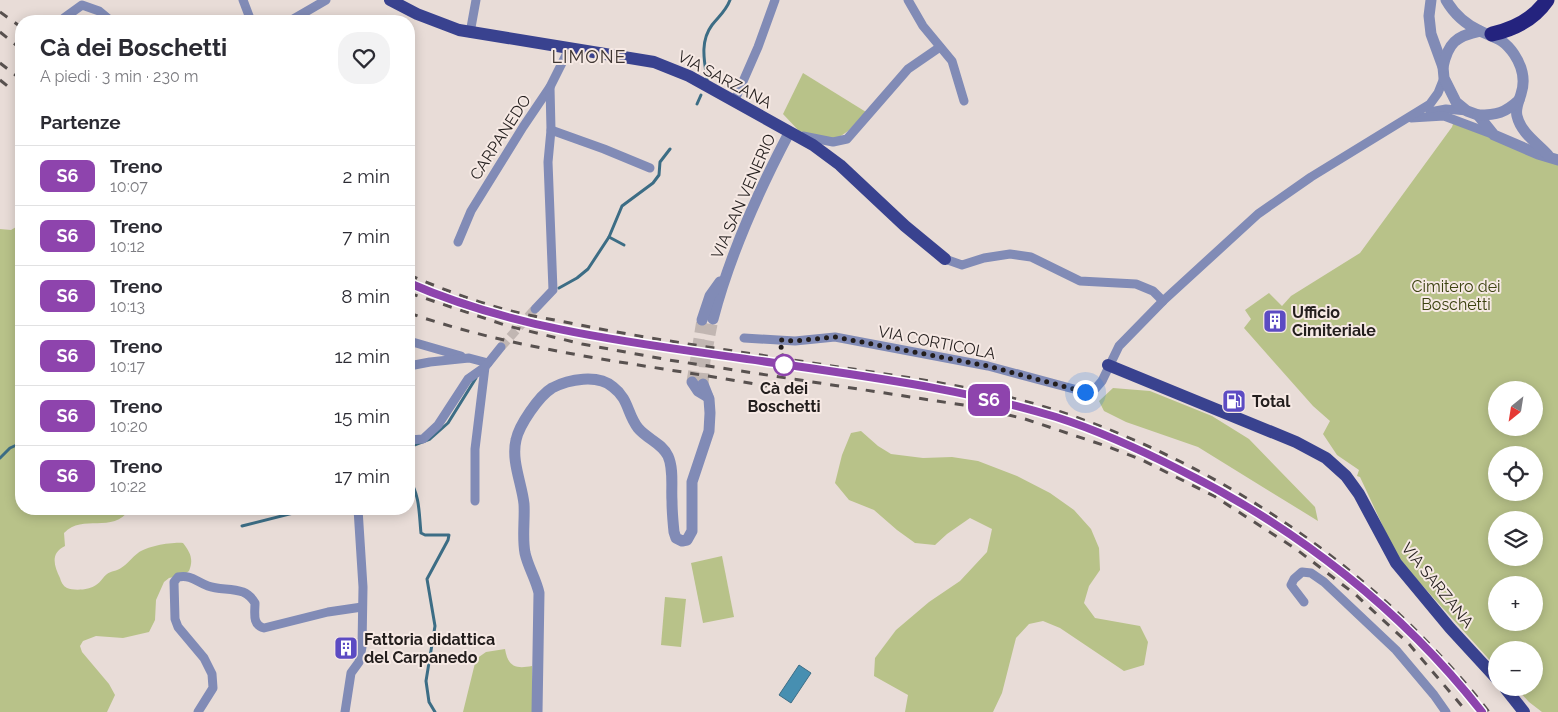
<!DOCTYPE html>
<html lang="it">
<meta charset="utf-8">
<style>
body{margin:0;font-family:Raleway,sans-serif;background:#f2f2f3;color:#2b2b33;height:100vh;display:flex;flex-direction:column;font-size:19px;white-space:nowrap}
*{box-sizing:border-box;margin:0}
p{font-size:16px;color:#7c7c81}
.icon{flex:none;width:28px;height:28px;fill:none;stroke:currentColor;stroke-width:2;stroke-linecap:round;stroke-linejoin:round}
.map{position:relative;flex:1;overflow:hidden}
.sheet{position:absolute;left:15px;top:15px;width:400px;height:500px;display:flex;flex-direction:column;background:#fff;border-radius:20px;box-shadow:0 2px 12px #0003}
.sheet>*{flex:none}
.badge{padding:0 10px;border-radius:8px;font-size:18px;line-height:32px}
.needle{width:32px;rotate:210deg}
.fabs{position:absolute;left:1488px;top:381px;display:grid;gap:10px}
.fabs a{display:grid;place-items:center;width:55px;height:55px;border-radius:50%;background:#fff;box-shadow:0 2px 12px #0003;font-size:25px}
.you{position:absolute;width:25px;height:25px;margin:-12px;border:4px solid #fff;border-radius:50%;background:#1a73e8;box-shadow:0 0 0 8px #1a73e833}
.map>.badge{position:absolute;translate:-50% -50%;box-shadow:0 0 0 2px #fff}
h2{padding:0 25px;font-size:19px;line-height:45px}
.round{display:grid;place-items:center;flex:none;width:52px;height:52px;border-radius:20px;background:#f2f2f3}
.summary{display:flex;align-items:center;justify-content:space-between;height:85px;padding:0 25px}
h1{font-size:24px;font-weight:700;line-height:38px}
ul{padding:0;list-style:none}
li{display:flex;align-items:center;gap:15px;height:60px;padding:0 25px;border-top:1px solid #e1e1e2}
li div{flex:1}
li b{display:block;font-size:19px}
li em{font-style:normal}
li .badge{min-width:55px;font-weight:700;text-align:center}
.map>svg:first-child{display:block}
.green{fill:#b8c289;fill-rule:evenodd}
.water{fill:#478fb1;stroke:#3c6d85}
.lines{fill:none;stroke-linecap:round;stroke-linejoin:round}
.stream{stroke:#3c6d85;stroke-width:3}
.minor-tunnel{stroke:#c1b6b2;stroke-width:9;stroke-dasharray:9 4.5;stroke-linecap:butt}
.tertiary-tunnel{stroke:#c1b6b2;stroke-width:11;stroke-dasharray:11 5.5;stroke-linecap:butt}
.minor{stroke:#818bb6;stroke-width:9}
.tertiary{stroke:#818bb6;stroke-width:11}
.primary{stroke:#39428f;stroke-width:12}
.motorway{stroke:#24237e;stroke-width:15}
.rail{stroke:#58514f;stroke-width:3;stroke-dasharray:9 9;stroke-linecap:butt}
.line-casing{stroke:#fff;stroke-width:11}
.line{stroke:#8e44ad;stroke-width:8}
.walk{stroke:#231e1d;stroke-width:5;stroke-dasharray:0 9}
.stop-dot{fill:#fff;stroke:#8e44ad;stroke-width:2.5}
.labels{text-anchor:middle;stroke-width:4;stroke-linejoin:round;paint-order:stroke}
.street-label{font-size:16px;fill:#231e1d;stroke:#f6e9e4}
.park-label{font-size:16px;fill:#3b410f;stroke:#f6e9e4}
.poi-label{font-size:16px;font-weight:bold;fill:#231e1d;stroke:#f6e9e4;text-anchor:start}
.stop-label{font-size:16px;font-weight:bold;fill:#231e1d;stroke:#f6e9e4}
.neighbourhood-label{font-size:18px;letter-spacing:1px;fill:#3f3632;stroke:#f6e9e4}
</style>
<div class="map">
<svg width="1558" height="712" viewBox="0 0 1558 712">
<rect width="100%" height="100%" fill="#e8dcd7"/>
<!-- green -->
<g class="green">
<path d="M803,73l63,39 -18,19 -13,9 -36,-9 -16,-17z"/>
<path d="M1454,121l104,43v548h-16l-13,-10 -13,-14h18v-38h-38v17l-94,-104 -8,-13 -34,-73 -3,-1 2,-6 -22,-15 -14,-21 7,-13 -17,-15 -69,-78 7,-9 -6,-9 24,-17 13,13 9,-10 69,-43 92,-126zM1496,390h38v38h-38zM1496,455h38v37h-38zM1496,520h38v38h-38zM1496,585h38v37h-38z"/>
<path d="M21,224v285h109c-18,26 -47,4 -66,24l1,13c-15,7 -11,20 -5,32 1,4 3,8 7,10 7,3 23,2 29,-3 5,-3 7,-8 11,-11 4,-3 10,-3 14,-6 7,-4 11,-11 17,-15 9,-7 34,-11 45,-10 7,9 11,16 6,28l-6,4 -14,3 -5,4 -8,18 -1,20 -6,12 -26,6 -27,-2 -13,5 -3,5 2,6 27,32 6,11 -8,17h-107v-483l11,1z"/>
<path d="M1113,388l37,3 62,25 37,23 66,68 3,14 -120,-74 -72,-25 -22,-11 -5,-10z"/>
<path d="M861,431l17,15 13,8 32,4 29,-1 26,4 39,15 33,17 24,17 17,19 8,19 1,22 -11,16 -5,17 11,15 45,8 8,16 -4,23 -20,6 -64,-43 -17,-7 -14,3 -13,14 -14,55 -9,19h-88l3,-17 -34,-19 1,-18 21,-28 33,-28 31,-21 27,-29 5,-23 -22,-11 -23,16 -12,11 -20,-2 -18,-13 -23,-20 -25,-10 -14,-17 7,-28 9,-22z"/>
<path d="M722,556l12,61 -31,6 -12,-60z"/>
<path d="M665,597l21,2 -5,48 -20,-2z"/>
<path d="M505,649c3,18 11,20 27,17v46h-69l13,-53 10,-7z"/>
</g>
<!-- water -->
<path class="water" d="M799,665l12,8 -20,30 -12,-8z"/>
<g class="lines">
<!-- stream -->
<g class="stream">
<path d="M707,79c-3,-19 -7,-38 5,-54 7,-9 14,-14 18,-25"/>
<path d="M697,104l4,-9"/>
<path d="M609,237l15,8"/>
<path d="M559,288l18,-10 11,-9 21,-32 13,-31 31,-23 6,-8 1,-13 10,-13"/>
<path d="M409,447l21,-8 18,-16 28,-45"/>
<path d="M0,458l10,-10 11,-5"/>
<path d="M409,479c11,16 10,35 12,54l4,2h24l-1,5 -21,39 8,47 -9,55 3,21 6,10"/>
<path d="M242,526l67,-17"/>
</g>
<!-- minor-tunnel -->
<path class="minor-tunnel" d="M501,347l34,-38"/>
<!-- tertiary-tunnel -->
<g class="tertiary-tunnel">
<path d="M692,382l10,-62"/>
<path d="M703,384l2,-23 8,-42"/>
</g>
<!-- minor -->
<g class="minor">
<path d="M243,0l8,21"/>
<path d="M908,0l15,26 29,35 12,40"/>
<path d="M64,18l18,-13 17,6 12,10"/>
<path d="M290,21l36,-21"/>
<path d="M470,33l6,-33"/>
<path d="M734,102l24,-55 17,-47"/>
<path d="M1430,112l16,-3 21,2"/>
<path d="M1411,118l33,-2 48,18"/>
<path d="M551,130l53,19 46,19"/>
<path d="M803,136l30,6 14,-3 61,-70 32,-22"/>
<path d="M458,242l13,-31 52,-84 27,-40 19,-38"/>
<path d="M945,259l17,6 22,-7 26,-4 21,3 49,24 56,3 17,7 10,10"/>
<path d="M535,309l18,-19 -5,-128 3,-32 -1,-43"/>
<path d="M744,338l51,3 40,-4 153,29 97,26 10,-3 7,-8 17,-35 44,-45 95,-87 53,-37 119,-73 8,-11 6,-15"/>
<path d="M409,341l52,15"/>
<path d="M409,366l21,-4 39,-4 19,5"/>
<path d="M409,440l14,-1 15,-14 30,-46 17,-12"/>
<path d="M475,501v-52l10,-82 16,-20"/>
<path d="M1304,602l-13,-17 3,-6 8,-7 9,1 13,9 72,68 38,45 12,17"/>
<path d="M198,712l15,-24 -1,-14 -8,-16 -26,-31 -3,-8 -1,-37 4,-5c14,-2 17,4 30,9 11,4 23,2 35,6 5,2 9,6 12,11 0,10 -3,22 9,25l64,-16 34,-5"/>
<path d="M345,712l6,-39 8,-11 3,-15 1,-60 -5,-78"/>
</g>
<!-- tertiary -->
<g class="tertiary">
<path d="M1431,0l-2,16 2,18 12,33 1,11 12,24 11,9 11,4 16,20 44,19 20,6"/>
<path d="M1446,0c8,14 19,24 34,31 15,7 23,7 34,23 8,12 12,25 7,40 -2,7 -6,14 -4,22 4,17 20,27 31,39"/>
<path d="M1443,67c5,-24 13,-31 37,-36"/>
<path d="M1478,115c19,0 27,-2 41,-15"/>
<path d="M713,319c17,-65 45,-127 76,-186"/>
<path d="M702,320l8,-24 10,-14"/>
<path d="M692,382l6,9 10,6"/>
<path d="M537,712l2,-119c-3,-14 -11,-26 -14,-40 -3,-16 0,-33 -1,-49 -2,-20 -13,-43 -8,-64 3,-15 23,-44 36,-52 17,-9 46,-14 61,-1 16,12 14,27 25,41 9,11 24,15 30,28 6,13 3,32 4,45 0,11 1,21 2,31l2,6 6,3 5,-1 5,-9v-49l17,-51 1,-18 -1,-14 -6,-15"/>
</g>
<!-- primary -->
<g class="primary">
<path d="M390,0l27,14 42,16 195,32 35,14 124,69 27,20 65,61 40,33"/>
<path d="M1108,365l188,77 30,16 20,18 13,18 37,69 54,65 46,50"/>
<path d="M1505,688l19,24"/>
</g>
<!-- motorway -->
<path class="motorway" d="M1492,34c23,-5 42,-15 55,-34"/>
<!-- rail -->
<g class="rail">
<path d="M0,12l21,15"/>
<path d="M0,32l21,17"/>
<path d="M0,63l18,14"/>
<path d="M0,80l10,8"/>
<path d="M409,275c33,14 67,27 102,36 19,5 39,8 59,12 83,17 166,28 249,41 79,12 167,23 242,48 143,48 274,131 377,241 18,19 35,38 51,59"/>
<path d="M409,293l99,33 74,18 87,16 307,47 49,12 81,27 36,14 72,36 82,53 60,46 53,49 58,68"/>
<path d="M409,313c115,40 237,51 357,73h-1"/>
<path d="M569,330l37,7"/>
</g>
</g>
<g class="lines">
<!-- line casing -->
<g class="line-casing">
<path id="line" d="M409,283c114,50 243,62 366,80 94,14 190,26 281,54 44,14 85,33 126,54 116,58 220,139 300,241"/>
</g>
<!-- line -->
<use href="#line" class="line"/>
<!-- walk -->
<path class="walk" d="M784,365l-4,-25 14,1 41,-4 153,29 97,26"/>
</g>
<!-- icons -->
<defs>
<g id="building-square" transform="scale(1.25)"><rect x="-9" y="-9" width="18" height="18" rx="4" fill="#5c4bc3" stroke="#f6e9e4"/><path d="M-4-6H4V6H1V3H-1V6H-4ZM-2.5-4.3h1.7v1.8h-1.7ZM.8-4.3h1.7v1.8H.8ZM-2.5-1h1.7V.8h-1.7ZM.8-1h1.7V.8H.8Z" fill="#fff"/></g>
<g id="fuel-square" transform="scale(1.25)"><rect x="-9" y="-9" width="18" height="18" rx="4" fill="#5c4bc3" stroke="#f6e9e4"/><path d="M-5.5-6h7V0h2V4h1.3V-2.5L3-4.5l.8-.8L6-3V5H2.5V1h-1V6h-7ZM-4.2-4.7v3.2H.2V-4.7Z" fill="#fff"/></g>
</defs>
<g fill-rule="evenodd">
<use href="#building-square" x="1275" y="321"/>
<use href="#fuel-square" x="1234" y="401"/>
<use href="#building-square" x="346" y="648"/>
</g>
<!-- markers -->
<circle class="stop-dot" cx="784" cy="365" r="10"/>
<g class="labels">
<!-- street labels -->
<g class="street-label">
<text transform="translate(725 79) rotate(28)" y="6">VIA SARZANA</text>
<text transform="translate(500 137) rotate(-57)" y="6">CARPANEDO</text>
<text transform="translate(743 196) rotate(-66)" y="6">VIA SAN VENERIO</text>
<text transform="translate(937 342) rotate(11)" y="6">VIA CORTICOLA</text>
<text transform="translate(1438 585) rotate(51)" y="6">VIA SARZANA</text>
</g>
<!-- park labels -->
<g class="park-label">
<text x="1456" y="292">Cimitero dei<tspan x="1456" dy="18">Boschetti</tspan></text>
</g>
<!-- poi labels -->
<g class="poi-label">
<text x="1292" y="318">Ufficio<tspan x="1292" dy="18">Cimiteriale</tspan></text>
<text x="1252" y="407">Total</text>
<text x="364" y="645">Fattoria didattica<tspan x="364" dy="18">del Carpanedo</tspan></text>
</g>
<!-- stop labels -->
<g class="stop-label">
<text x="784" y="394">Cà dei<tspan x="784" dy="18">Boschetti</tspan></text>
</g>
<!-- neighbourhood labels -->
<g class="neighbourhood-label">
<text x="589" y="63">LIMONE</text>
</g>
</g>
</svg>
<div class="fabs">
<a><svg class="needle" viewBox="-14 -14 28 28"><path d="M0-13l5 13h-10z" fill="#e53935"/><path d="M0 13l5-13h-10z" fill="#7c7c81"/></svg></a>
<a><svg class="icon" aria-label="locate" viewBox="0 0 24 24"><circle cx="12" cy="12" r="6"/><path d="M12 2v4M12 18v4M2 12h4M18 12h4"/></svg></a>
<a><svg class="icon" aria-label="layers" viewBox="0 0 24 24"><path d="M12 4l9 5-9 5-9-5zM3 14l9 5 9-5"/></svg></a>
<a>+</a>
<a>−</a>
</div>
<div class="you" style="left:1085px;top:392px"></div>
<b class="badge" style="left:989px;top:400px;background:#8e44ad;color:#fff">S6</b>
<section class="sheet">
<div class="summary"><div><h1>Cà dei Boschetti</h1><p>A piedi · 3 min · 230 m</p></div><a class="round"><svg class="icon" aria-label="heart" viewBox="0 0 24 24"><path d="M12 20l-8-8c-3-5 5-10 8-4 3-6 11-1 8 4z"/></svg></a></div>
<h2>Partenze</h2>
<ul>
<li><span class="badge" style="background:#8e44ad;color:#fff">S6</span><div><b>Treno</b><p>10:07</p></div><em>2 min</em></li>
<li><span class="badge" style="background:#8e44ad;color:#fff">S6</span><div><b>Treno</b><p>10:12</p></div><em>7 min</em></li>
<li><span class="badge" style="background:#8e44ad;color:#fff">S6</span><div><b>Treno</b><p>10:13</p></div><em>8 min</em></li>
<li><span class="badge" style="background:#8e44ad;color:#fff">S6</span><div><b>Treno</b><p>10:17</p></div><em>12 min</em></li>
<li><span class="badge" style="background:#8e44ad;color:#fff">S6</span><div><b>Treno</b><p>10:20</p></div><em>15 min</em></li>
<li><span class="badge" style="background:#8e44ad;color:#fff">S6</span><div><b>Treno</b><p>10:22</p></div><em>17 min</em></li>
</ul>
</section>
</div>
